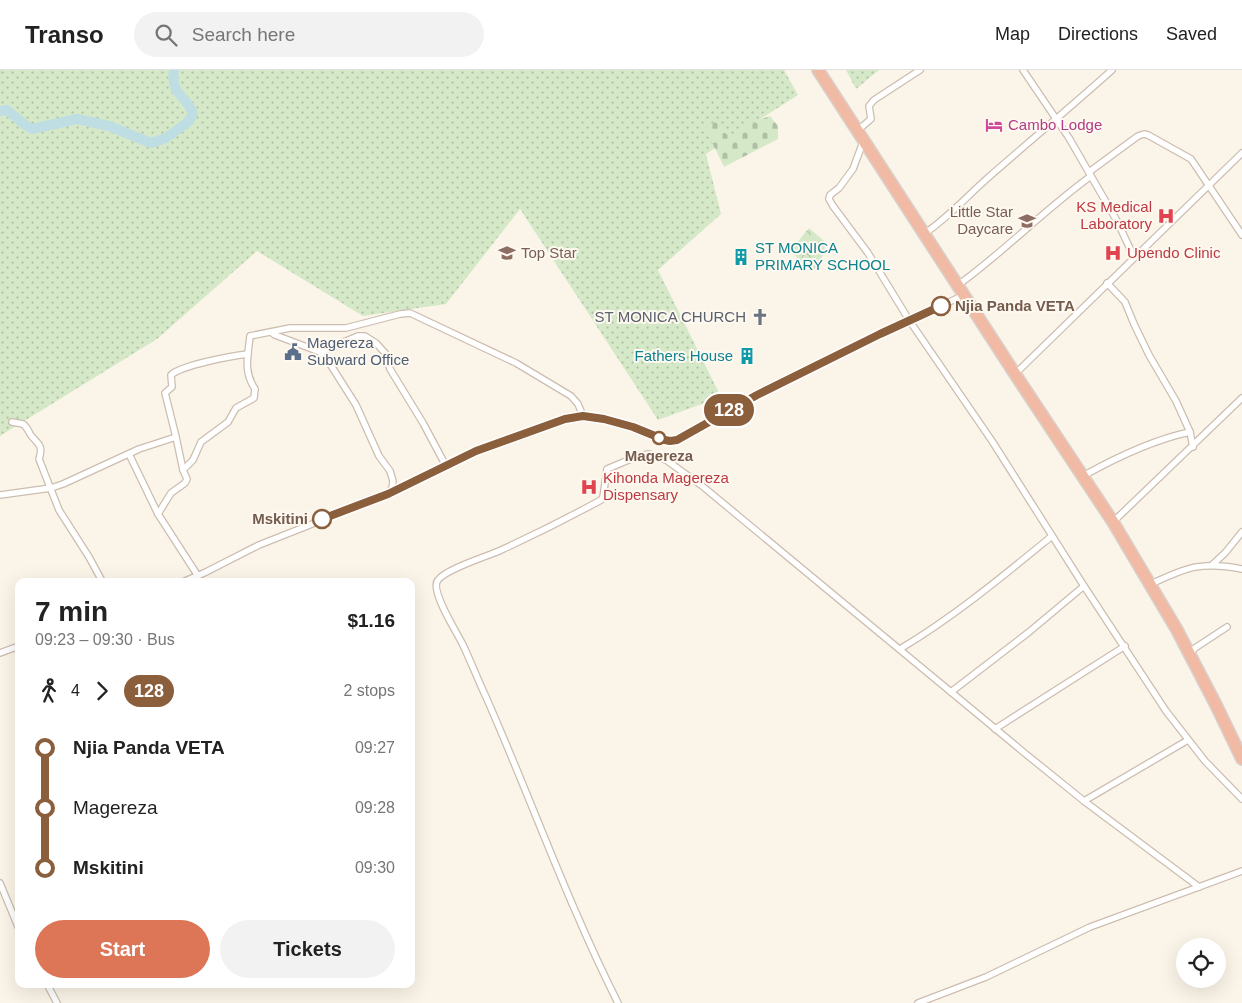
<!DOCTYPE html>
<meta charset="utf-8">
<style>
body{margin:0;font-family:Arial,sans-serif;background:#f2f2f2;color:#222;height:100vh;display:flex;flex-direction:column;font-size:19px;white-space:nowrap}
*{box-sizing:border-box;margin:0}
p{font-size:16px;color:#767676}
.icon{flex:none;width:28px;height:28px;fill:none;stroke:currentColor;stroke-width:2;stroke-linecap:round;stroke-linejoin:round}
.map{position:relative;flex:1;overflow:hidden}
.side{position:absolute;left:15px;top:508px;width:400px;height:410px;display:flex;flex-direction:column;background:#fff;border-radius:10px;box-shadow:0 5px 20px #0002}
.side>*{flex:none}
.badge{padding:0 10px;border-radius:16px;font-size:18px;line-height:32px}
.controls{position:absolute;left:1176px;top:868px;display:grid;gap:10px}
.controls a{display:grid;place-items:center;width:50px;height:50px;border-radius:50%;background:#fff;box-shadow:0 5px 20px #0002;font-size:25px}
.map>.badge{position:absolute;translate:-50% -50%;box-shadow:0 0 0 2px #fff}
.legs{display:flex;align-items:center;gap:8px;height:55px;padding:0 20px;font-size:16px}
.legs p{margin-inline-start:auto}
.overview{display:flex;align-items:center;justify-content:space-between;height:85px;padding:0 20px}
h1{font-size:28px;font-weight:700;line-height:38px}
.action{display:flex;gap:10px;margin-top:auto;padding:10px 20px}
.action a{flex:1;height:58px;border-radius:30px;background:#dd7656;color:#fff;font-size:20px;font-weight:700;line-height:58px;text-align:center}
.action a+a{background:#f2f2f2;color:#222}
ul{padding:0 20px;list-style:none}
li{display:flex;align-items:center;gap:18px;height:60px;font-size:19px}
li i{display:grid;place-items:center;width:8px;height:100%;margin:0 6px;background:currentColor}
li i::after{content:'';width:12px;height:12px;margin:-6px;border:4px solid;border-radius:50%;background:#fff}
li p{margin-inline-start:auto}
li:first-child i{background:linear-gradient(#0000 50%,currentColor 0)}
li:last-child i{background:linear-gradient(currentColor 50%,#0000 0)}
header{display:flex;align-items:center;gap:30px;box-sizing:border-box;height:70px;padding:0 25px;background:#fff;border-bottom:1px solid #e0e0e0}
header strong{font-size:24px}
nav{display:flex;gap:28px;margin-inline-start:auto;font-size:18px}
.search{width:350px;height:45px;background:#f2f2f2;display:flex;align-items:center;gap:12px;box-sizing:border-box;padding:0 18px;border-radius:28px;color:#767676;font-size:19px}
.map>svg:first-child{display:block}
.grass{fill:url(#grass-dots)}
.forest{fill:url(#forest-crowns)}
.cemetery{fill:url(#cemetery-stones)}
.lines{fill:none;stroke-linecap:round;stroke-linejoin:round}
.river{stroke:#bedee4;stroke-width:10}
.street-casing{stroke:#cdbdb0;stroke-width:8}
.highway-casing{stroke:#d8d1cd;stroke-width:14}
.street{stroke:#fff;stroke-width:5.5}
.highway{stroke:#f1baa4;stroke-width:11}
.line-1-casing{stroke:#fff;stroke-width:11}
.line-1{stroke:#8b5e3c;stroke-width:8}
.stop-1-dot{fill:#fff;stroke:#8b5e3c;stroke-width:2.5}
.labels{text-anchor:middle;stroke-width:4;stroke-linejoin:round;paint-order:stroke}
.hotel-label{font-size:15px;fill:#b23c85;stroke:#fef9f0;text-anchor:start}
.health-label{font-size:15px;fill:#be3a42;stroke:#fef9f0;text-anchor:start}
.education-label{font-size:15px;fill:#785e54;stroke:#fef9f0;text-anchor:end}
.culture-label{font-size:15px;fill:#0d838f;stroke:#fef9f0;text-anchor:start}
.stop-label{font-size:15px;font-weight:bold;fill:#755c4e;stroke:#fef9f0;text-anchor:start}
.worship-label{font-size:15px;fill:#5b616d;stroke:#fef9f0;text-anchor:end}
.service-label{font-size:15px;fill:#4e5e75;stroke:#fef9f0;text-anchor:start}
</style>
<header>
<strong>Transo</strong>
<div class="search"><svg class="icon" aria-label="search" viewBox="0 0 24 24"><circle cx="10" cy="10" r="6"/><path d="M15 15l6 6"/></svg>Search here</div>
<nav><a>Map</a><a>Directions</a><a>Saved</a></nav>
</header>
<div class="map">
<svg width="1242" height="933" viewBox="0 0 1242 933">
<defs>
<pattern id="grass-dots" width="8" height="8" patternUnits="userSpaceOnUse" patternTransform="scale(1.25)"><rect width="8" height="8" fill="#d5e9c8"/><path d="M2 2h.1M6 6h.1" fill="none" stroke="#b1c0a5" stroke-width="1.8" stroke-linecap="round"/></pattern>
<pattern id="forest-crowns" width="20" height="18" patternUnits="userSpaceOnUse" patternTransform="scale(1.25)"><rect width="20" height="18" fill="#d5e9c8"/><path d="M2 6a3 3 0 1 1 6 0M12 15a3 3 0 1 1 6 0" fill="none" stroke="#b1c0a5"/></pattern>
<pattern id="cemetery-stones" width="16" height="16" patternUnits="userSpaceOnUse" patternTransform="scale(1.25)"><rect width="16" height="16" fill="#d5e9c8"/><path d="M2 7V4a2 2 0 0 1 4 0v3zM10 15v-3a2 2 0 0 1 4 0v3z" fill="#b1c0a5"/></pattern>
</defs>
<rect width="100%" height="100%" fill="#fbf5e9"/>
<!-- grass -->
<g class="grass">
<path d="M0,0h784l14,25 -92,59 15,60 -63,56 63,127 -63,23 -138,-211 -74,95 -83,12 -106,-65 -100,88 -157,97z"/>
<path d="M846,0h33l-23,19z"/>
</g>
<!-- forest -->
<path class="forest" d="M809,158l20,17 -16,27 -23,-21z"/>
<!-- cemetery -->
<path class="cemetery" d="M770,46l8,10v13l-54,28 -19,-39 12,-7 7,11 7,6 12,-13z"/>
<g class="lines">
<!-- river -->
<path class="river" d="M0,41l7,-1 18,15 7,4 45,-10 32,7 42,17 15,-5 22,-16 5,-8c-6,-19 -23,-18 -19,-44"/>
<!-- street casing -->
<g class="street-casing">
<g id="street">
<path d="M1023,0l46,68 48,83 17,36"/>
<path d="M857,61l14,-12 -2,-13 5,-6 46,-30"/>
<path d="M863,72l-10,27 -14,19 -9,7 -1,4 4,7 35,47 41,67 83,121 92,145 82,125 39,50 37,38"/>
<path d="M1089,102l49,-36 6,-2 4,1 43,24 51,76"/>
<path d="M924,164c25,-17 44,-39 66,-58 41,-36 82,-70 122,-106"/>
<path d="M1107,213l18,19 9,22 15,31 27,46 14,31 3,15"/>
<path d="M958,215c46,-33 86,-75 133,-109"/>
<path d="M271,262l4,3 45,17 5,4 31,49 23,51 11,15 3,10 -1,7 -4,6"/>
<path d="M320,282l38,-16h7l11,7 9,10 5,16 33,54 23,43"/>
<path d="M1015,304l227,-221"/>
<path d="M12,352l11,2c4,3 5,6 7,10 7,10 14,10 9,25l20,51 30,47 13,24"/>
<path d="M129,384l29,60 40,62"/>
<path d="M183,400l10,-10 8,-18 27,-20 8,-14 18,-10 1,-9c-12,-18 -7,-33 -5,-53l40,-8h56l54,-14 10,-1 106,50 55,33 7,8 5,12"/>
<path d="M1083,406c34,-19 69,-36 107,-44"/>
<path d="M0,425l51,-7 12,-4 76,-35 37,-12"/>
<path d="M158,444l13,-21 14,-10 2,-4 -4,-9 -7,-33 -11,-44 7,-6 -1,-12c11,-10 60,-19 77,-21"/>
<path d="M1113,452l129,-124"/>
<path d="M1212,495l13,-12 17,-21"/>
<path d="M185,511l19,-8 55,-28 129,-51 88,-43 79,-29 28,-6 11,1 26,6 45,17 5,1 7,-1c22,-12 44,-26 66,-38 73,-37 147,-72 221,-107"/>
<path d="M1151,514c36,-17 51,-23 91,-15"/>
<path d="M900,579c55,-33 103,-73 152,-113"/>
<path d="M0,583l19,-7"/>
<path d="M1190,584l5,-6 32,-21"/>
<path d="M951,622l78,-60 55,-46"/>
<path d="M995,659l130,-83"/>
<path d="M1084,731l104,-61"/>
<path d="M0,813l19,46"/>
<path d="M47,914l10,19"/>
<path d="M618,933c-50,-99 -87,-204 -132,-306 -8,-17 -15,-35 -23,-52 -5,-11 -34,-55 -25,-65 8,-11 47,-23 61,-29 35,-16 69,-33 102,-51l2,-3 4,-28 31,-13 11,-2 17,6 35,25 326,270 57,46 115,86"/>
<path d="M918,933l68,-26 104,-50 152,-56"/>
</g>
</g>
<!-- highway casing -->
<g class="highway-casing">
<path id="highway" d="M818,0l197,304 98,148 64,108 39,75 26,54"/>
</g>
<!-- street -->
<use href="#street" class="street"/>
<!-- highway -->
<use href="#highway" class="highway"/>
</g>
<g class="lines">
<!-- line-1 casing -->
<g class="line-1-casing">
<path id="line-1" d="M322,449l66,-25 88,-43 89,-32 18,-3 21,3 29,8 32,13 5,1 7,-1 80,-45 123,-61 61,-28"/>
</g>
<!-- line-1 -->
<use href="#line-1" class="line-1"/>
</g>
<!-- icons -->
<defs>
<g id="hotel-bare" transform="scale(1.35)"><path d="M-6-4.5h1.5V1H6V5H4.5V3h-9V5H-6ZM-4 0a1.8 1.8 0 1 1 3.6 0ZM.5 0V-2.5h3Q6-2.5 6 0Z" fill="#d1479c" stroke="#fef9f0" stroke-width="2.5" paint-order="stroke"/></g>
<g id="hospital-bare" transform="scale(1.35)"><path d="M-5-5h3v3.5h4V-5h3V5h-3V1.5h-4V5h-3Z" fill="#e0444e" stroke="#fef9f0" stroke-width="2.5" paint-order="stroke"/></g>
<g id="school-bare" transform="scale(1.35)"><path d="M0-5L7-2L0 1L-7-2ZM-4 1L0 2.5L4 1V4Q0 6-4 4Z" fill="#8d6e63" stroke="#fef9f0" stroke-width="2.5" paint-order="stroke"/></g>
<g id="building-bare" transform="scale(1.35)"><path d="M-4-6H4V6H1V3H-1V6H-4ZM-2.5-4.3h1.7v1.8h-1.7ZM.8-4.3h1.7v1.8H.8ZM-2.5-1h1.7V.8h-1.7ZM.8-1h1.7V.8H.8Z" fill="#0f9aa8" stroke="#fef9f0" stroke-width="2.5" paint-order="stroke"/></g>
<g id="church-bare" transform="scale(1.35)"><path d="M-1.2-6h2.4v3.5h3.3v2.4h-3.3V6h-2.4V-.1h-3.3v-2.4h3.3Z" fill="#6b7280" stroke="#fef9f0" stroke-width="2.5" paint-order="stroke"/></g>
<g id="civic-bare" transform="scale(1.35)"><path d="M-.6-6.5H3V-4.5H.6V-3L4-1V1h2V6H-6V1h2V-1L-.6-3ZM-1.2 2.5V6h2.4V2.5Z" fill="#5c6f8a" stroke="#fef9f0" stroke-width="2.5" paint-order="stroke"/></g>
</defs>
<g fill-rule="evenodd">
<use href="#hotel-bare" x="994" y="55"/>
<use href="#hospital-bare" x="1166" y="146"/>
<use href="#school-bare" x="1027" y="151"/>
<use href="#school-bare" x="507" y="183"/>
<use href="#hospital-bare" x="1113" y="183"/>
<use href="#building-bare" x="741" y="187"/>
<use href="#church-bare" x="760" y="247"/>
<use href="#civic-bare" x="293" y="282"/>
<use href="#building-bare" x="747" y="286"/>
<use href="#hospital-bare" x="589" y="417"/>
</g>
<!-- markers -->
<g class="stop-1-dot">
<circle cx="941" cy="236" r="9"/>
<circle cx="659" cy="368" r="6"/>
<circle cx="322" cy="449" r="9"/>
</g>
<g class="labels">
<!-- hotel labels -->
<g class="hotel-label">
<text x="1008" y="60">Cambo Lodge</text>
</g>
<!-- health labels -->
<g class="health-label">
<text x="1152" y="142" text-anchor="end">KS Medical<tspan x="1152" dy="17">Laboratory</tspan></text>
<text x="1127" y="188">Upendo Clinic</text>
<text x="603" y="413">Kihonda Magereza<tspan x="603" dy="17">Dispensary</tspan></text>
</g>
<!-- education labels -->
<g class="education-label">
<text x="1013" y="147">Little Star<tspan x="1013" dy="17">Daycare</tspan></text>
<text x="521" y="188" text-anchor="start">Top Star</text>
</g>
<!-- culture labels -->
<g class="culture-label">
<text x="755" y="183">ST MONICA<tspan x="755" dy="17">PRIMARY SCHOOL</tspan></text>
<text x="733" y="291" text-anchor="end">Fathers House</text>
</g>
<!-- stop labels -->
<g class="stop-label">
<text x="955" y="241">Njia Panda VETA</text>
<text x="659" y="391" text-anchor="middle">Magereza</text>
<text x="308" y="454" text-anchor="end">Mskitini</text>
</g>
<!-- worship labels -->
<g class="worship-label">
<text x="746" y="252">ST MONICA CHURCH</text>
</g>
<!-- service labels -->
<g class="service-label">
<text x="307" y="278">Magereza<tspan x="307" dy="17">Subward Office</tspan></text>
</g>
</g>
</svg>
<div class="controls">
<a><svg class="icon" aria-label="locate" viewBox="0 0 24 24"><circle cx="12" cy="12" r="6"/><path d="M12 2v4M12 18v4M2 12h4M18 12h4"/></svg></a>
</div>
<b class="badge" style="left:729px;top:340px;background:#8b5e3c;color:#fff">128</b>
<section class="side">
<div class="overview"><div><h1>7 min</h1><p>09:23 – 09:30 · Bus</p></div><b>$1.16</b></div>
<div class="legs"><svg class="icon" aria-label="walk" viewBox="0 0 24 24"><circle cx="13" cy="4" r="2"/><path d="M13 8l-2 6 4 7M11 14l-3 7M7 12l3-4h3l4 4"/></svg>4<svg class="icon" aria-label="forward" viewBox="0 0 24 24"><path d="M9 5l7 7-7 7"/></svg><b class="badge" style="background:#8b5e3c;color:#fff">128</b><p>2 stops</p></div>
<ul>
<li><i style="color:#8b5e3c"></i><b>Njia Panda VETA</b><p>09:27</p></li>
<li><i style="color:#8b5e3c"></i><span>Magereza</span><p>09:28</p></li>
<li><i style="color:#8b5e3c"></i><b>Mskitini</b><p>09:30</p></li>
</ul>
<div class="action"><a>Start</a><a>Tickets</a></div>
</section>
</div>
